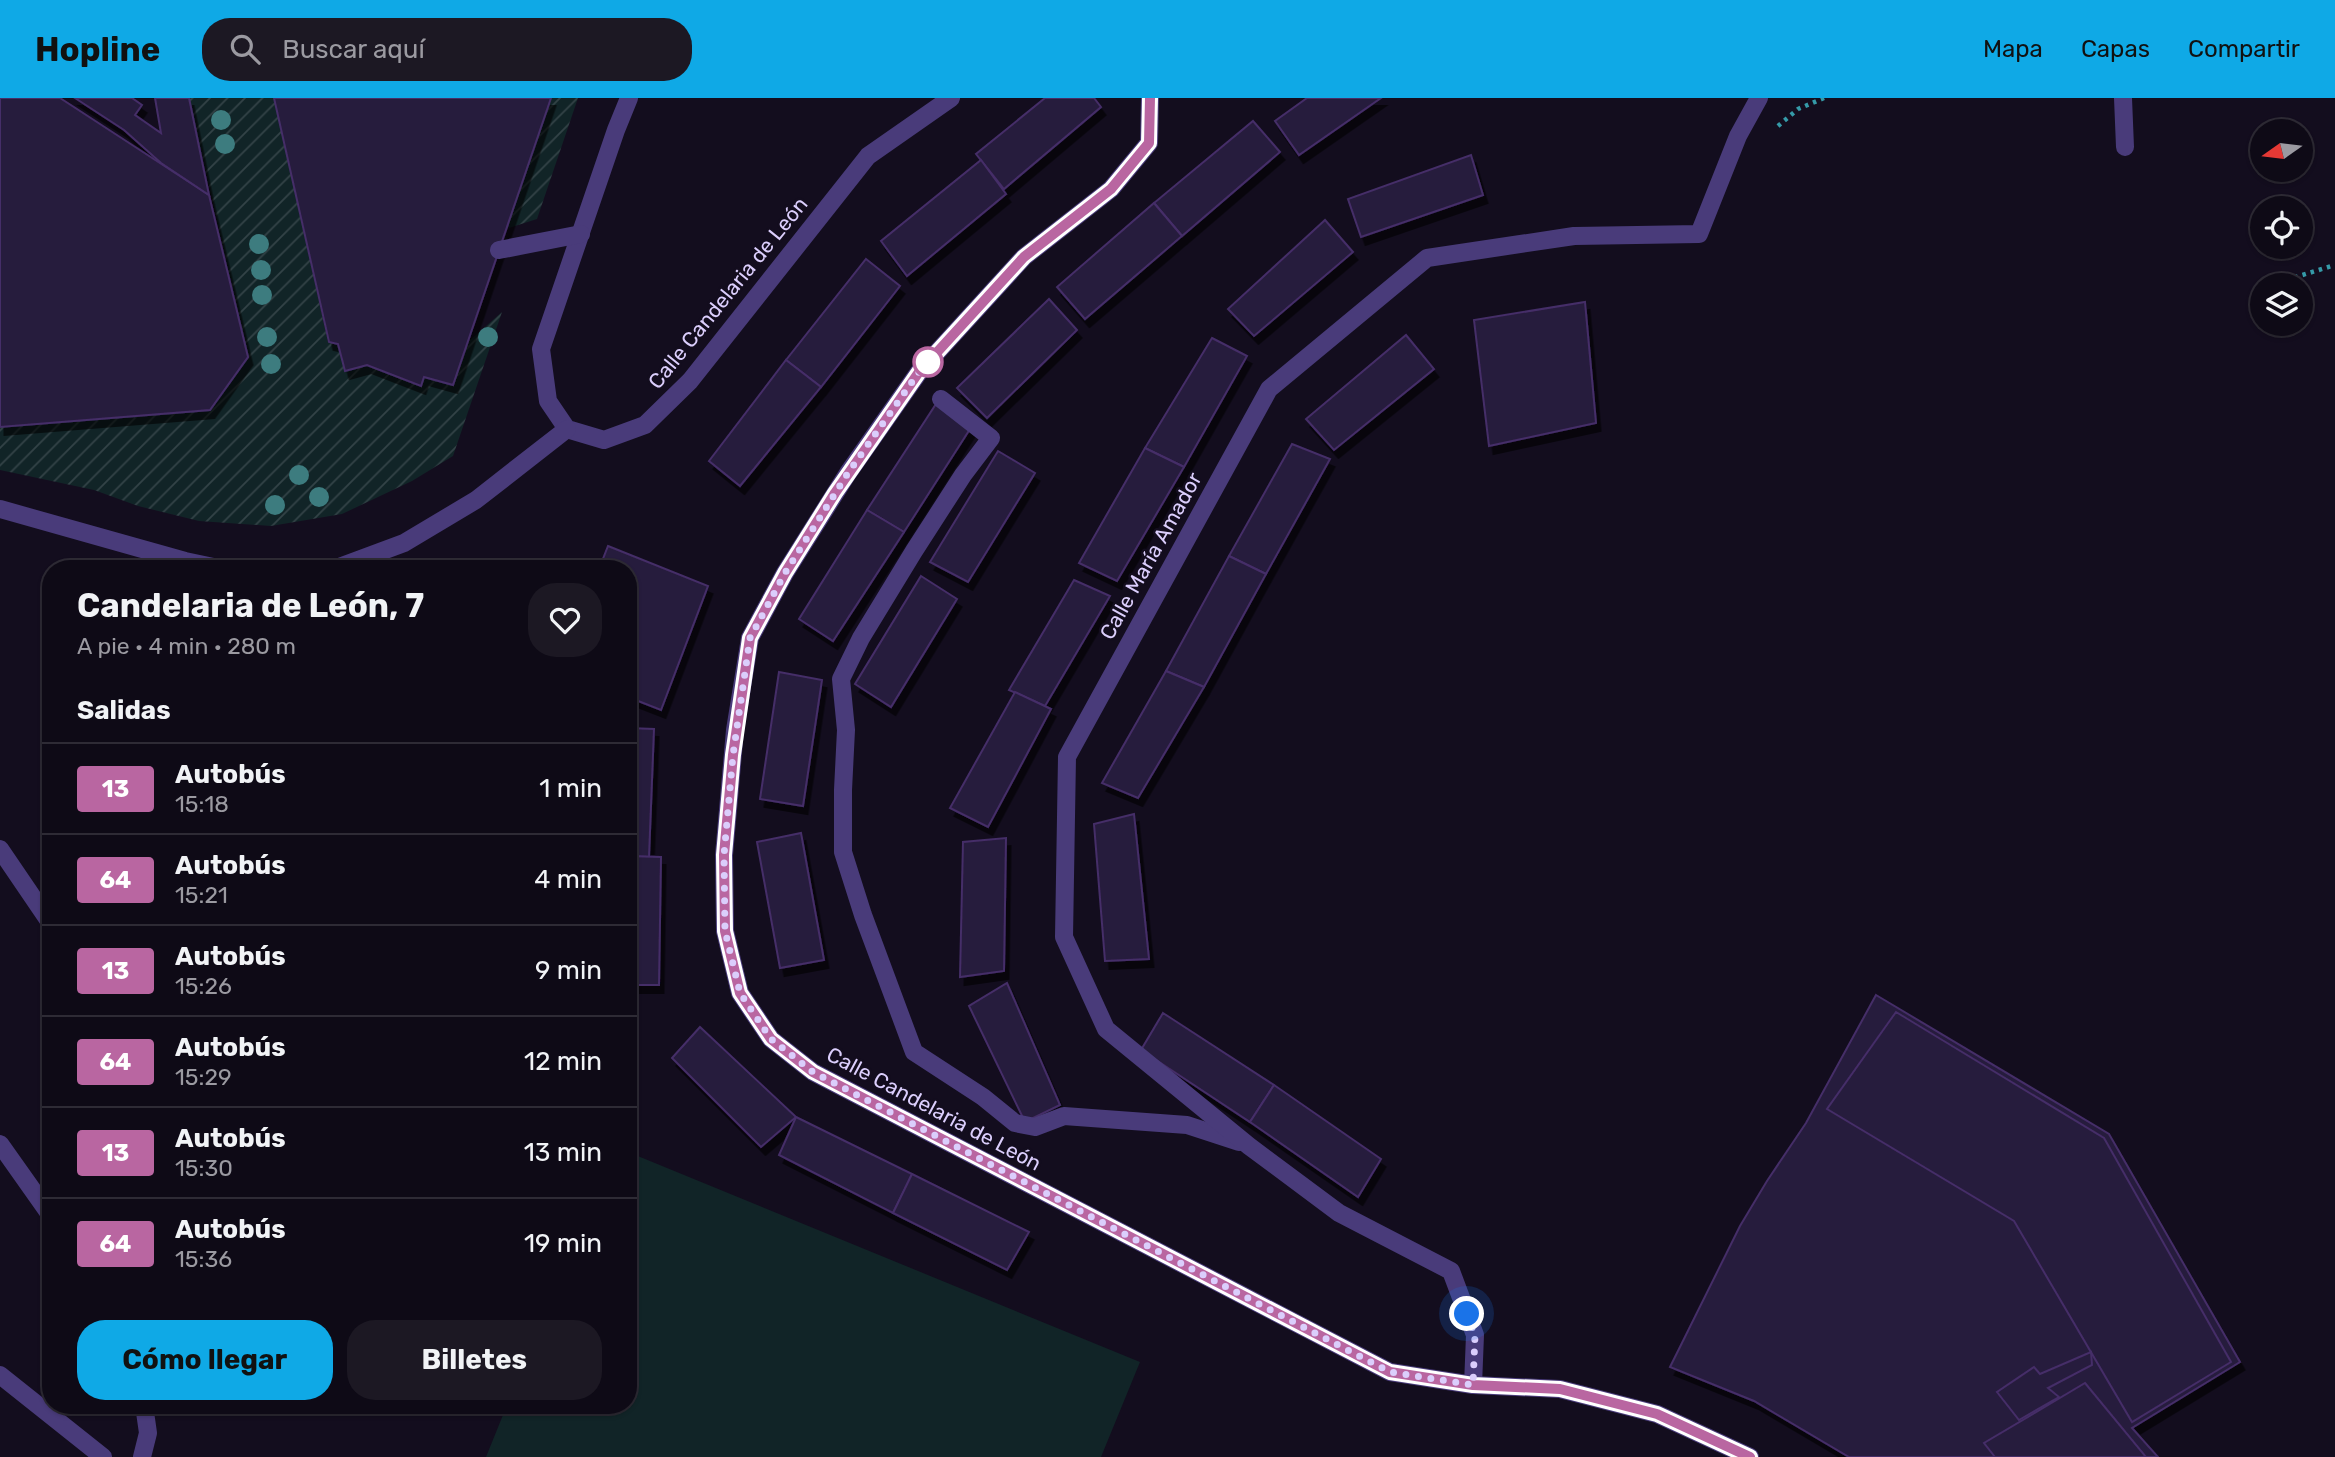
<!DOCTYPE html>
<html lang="es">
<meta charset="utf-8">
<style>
body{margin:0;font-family:Rubik,sans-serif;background:#1c1823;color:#f1f3f6;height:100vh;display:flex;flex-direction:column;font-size:26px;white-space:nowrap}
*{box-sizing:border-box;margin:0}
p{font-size:23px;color:#9b9aa1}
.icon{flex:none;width:38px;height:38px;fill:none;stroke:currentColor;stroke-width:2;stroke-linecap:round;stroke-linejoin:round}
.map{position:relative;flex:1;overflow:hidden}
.side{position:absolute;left:42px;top:462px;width:595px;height:854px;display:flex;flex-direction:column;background:#0e0a16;border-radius:28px;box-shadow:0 2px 5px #0004,0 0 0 2px #2e2b35}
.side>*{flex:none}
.badge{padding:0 14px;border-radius:5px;font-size:24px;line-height:46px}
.needle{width:46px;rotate:256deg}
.fabs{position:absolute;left:2250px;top:21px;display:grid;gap:14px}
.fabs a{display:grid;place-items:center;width:63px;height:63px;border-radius:50%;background:#0e0a16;box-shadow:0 2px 5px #0004,0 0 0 2px #2e2b35;font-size:35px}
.you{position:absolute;width:35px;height:35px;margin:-18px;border:5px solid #fff;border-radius:50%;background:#1a73e8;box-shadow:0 0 0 10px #1a73e833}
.map>.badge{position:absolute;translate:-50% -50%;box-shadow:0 0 0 4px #fff}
h2{padding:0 35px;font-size:26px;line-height:63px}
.round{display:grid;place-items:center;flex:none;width:74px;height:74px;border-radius:28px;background:#1c1823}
.summary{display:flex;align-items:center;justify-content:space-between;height:119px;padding:0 35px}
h1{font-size:33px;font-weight:700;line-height:52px}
.action{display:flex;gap:14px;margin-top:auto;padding:14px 35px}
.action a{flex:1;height:80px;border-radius:28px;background:#0fa9e6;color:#111;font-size:28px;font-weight:700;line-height:80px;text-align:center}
.action a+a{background:#1c1823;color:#f1f3f6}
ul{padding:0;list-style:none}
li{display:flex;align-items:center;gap:21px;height:91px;padding:0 35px;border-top:2px solid #2e2b35}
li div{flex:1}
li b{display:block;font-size:26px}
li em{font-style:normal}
li .badge{min-width:77px;font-weight:700;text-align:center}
header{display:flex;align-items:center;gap:42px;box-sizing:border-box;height:98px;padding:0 35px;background:#0fa9e6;color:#111}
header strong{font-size:33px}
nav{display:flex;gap:38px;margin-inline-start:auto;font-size:24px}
.search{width:490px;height:63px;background:#1c1823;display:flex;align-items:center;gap:18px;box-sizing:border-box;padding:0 24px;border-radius:28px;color:#9b9aa1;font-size:26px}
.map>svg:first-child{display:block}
.garden{fill:url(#garden-furrows)}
.pitch{fill:#112427}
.building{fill:#281b3e;stroke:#452e68;stroke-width:2;filter:url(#shadow)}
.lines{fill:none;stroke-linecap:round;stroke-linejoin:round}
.path{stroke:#359aa8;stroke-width:4.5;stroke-dasharray:3.5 5;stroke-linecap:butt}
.minor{stroke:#493b7a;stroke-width:18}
.tree{fill:#3d7c7f}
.line-casing{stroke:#fff;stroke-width:16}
.line{stroke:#b966a1;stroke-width:10}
.walk{stroke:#dbcefc;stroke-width:7;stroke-dasharray:0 12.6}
.stop-dot{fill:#fff;stroke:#b966a1;stroke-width:3.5}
.labels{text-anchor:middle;stroke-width:5;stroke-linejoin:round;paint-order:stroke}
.street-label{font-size:21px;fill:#dbcefc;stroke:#130d1e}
</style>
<header>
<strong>Hopline</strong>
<div class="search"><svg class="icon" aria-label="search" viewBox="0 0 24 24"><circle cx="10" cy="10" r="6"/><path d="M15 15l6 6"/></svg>Buscar aquí</div>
<nav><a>Mapa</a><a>Capas</a><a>Compartir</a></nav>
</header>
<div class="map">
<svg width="2335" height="1359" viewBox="0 0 2335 1359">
<defs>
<pattern id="garden-furrows" width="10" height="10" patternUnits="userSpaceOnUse" patternTransform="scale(1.75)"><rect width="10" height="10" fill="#112427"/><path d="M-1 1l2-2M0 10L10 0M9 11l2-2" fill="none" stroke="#334347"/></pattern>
<filter id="shadow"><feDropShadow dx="4.5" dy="8" stdDeviation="0" flood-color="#0009"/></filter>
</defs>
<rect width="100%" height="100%" fill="#130d1e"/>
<!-- garden -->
<g class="garden">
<path d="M189,0h85l54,244 10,2 7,27 22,-6 53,20 4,-8 28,8 16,-43 34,-30 -49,144 -41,25 -70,33 -71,12 -72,-5 -61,-15 -44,-16 -94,-20v-43l248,-70z"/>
<path d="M551,0h27l-41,121 -31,10z"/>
</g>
<!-- pitch -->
<path class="pitch" d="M628,1054l512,210 -39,95h-615l21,-52h121z"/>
<!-- building -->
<g class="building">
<path d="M0,0h60l149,97 39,162 -38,53 -210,17z"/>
<path d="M75,0h57l10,7 -7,10 26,18 -6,-35h34l20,97 -48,-32 -37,-33z"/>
<path d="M274,0h277l-98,287 -29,-8 -3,9 -54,-21 -22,6 -7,-27 -9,-2z"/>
<path d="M1045,0h49l7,9 -97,82 -28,-35z"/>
<path d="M1307,0h74l-82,57 -24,-34z"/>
<path d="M1253,23l27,31 -98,84 -28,-33z"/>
<path d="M1471,57l12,40 -122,42 -13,-38z"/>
<path d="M981,62l25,34 -99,82 -26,-35z"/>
<path d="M1154,105l28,33 -97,83 -28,-32z"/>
<path d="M1325,122l28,32 -99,84 -26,-27z"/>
<path d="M866,161l34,27 -79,101 -35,-27z"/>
<path d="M1049,201l28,31 -90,88 -30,-30z"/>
<path d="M1585,204l11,121 -107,23 -15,-126z"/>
<path d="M1406,237l28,34 -100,81 -28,-31z"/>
<path d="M1212,240l35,18 -63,111 -39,-19z"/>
<path d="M786,262l35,27 -81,99 -31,-25z"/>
<path d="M936,306l34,25 -66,103 -37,-22z"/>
<path d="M1292,346l38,15 -64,115 -37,-18z"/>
<path d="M1145,350l39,19 -67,114 -38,-18z"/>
<path d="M998,353l37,22 -67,109 -38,-20z"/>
<path d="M867,412l37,22 -71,109 -34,-22z"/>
<path d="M608,448l100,40 -47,124 -33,-13v-128h-29z"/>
<path d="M1229,458l37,18 -62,113 -38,-16z"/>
<path d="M921,478l36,23 -66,108 -36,-23z"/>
<path d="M1074,482l36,16 -65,110 -36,-16z"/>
<path d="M1166,573l38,16 -66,111 -36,-15z"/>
<path d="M779,574l43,8 -19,126 -43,-7z"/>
<path d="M1015,594l36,17 -63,118 -38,-19z"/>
<path d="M628,630l26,1 -5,128 -21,-1z"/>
<path d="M1134,716l15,145 -44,2 -11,-137z"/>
<path d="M801,735l23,127 -44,8 -23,-126z"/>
<path d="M1006,740l-2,133 -44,6 3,-135z"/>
<path d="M628,758l33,1 -2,128h-31z"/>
<path d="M1007,885l53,122 -35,17 -56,-116z"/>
<path d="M1876,897l233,139 131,228 -108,66 26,29h-309l-95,-56 -84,-34 70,-141 27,-45 39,-58z"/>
<path d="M1896,914l208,126 127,224 -99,60 -118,-201 -187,-112z"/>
<path d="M1163,915l111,72 -24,37 -109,-72z"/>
<path d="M700,929l96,90 -35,30 -89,-89z"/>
<path d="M1274,987l107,74 -23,38 -108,-75z"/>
<path d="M796,1019l116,57 -19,39 -114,-58z"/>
<path d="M912,1076l117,58 -22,38 -114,-57z"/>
<path d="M2091,1254l1,13 -44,23 11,9 -40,23 -22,-28 37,-25 6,7z"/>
<path d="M2085,1285l61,74h-151l-11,-14z"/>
</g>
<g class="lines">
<!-- path -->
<g class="path">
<path d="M1778,28l20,-17 26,-11"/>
<path d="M2270,187l65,-20"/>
</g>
<!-- minor -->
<g class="minor">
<path d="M629,0l-13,32 -75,219 7,52 19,28 37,11 41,-15 45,-44 178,-225 83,-58"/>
<path d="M1150,0l-1,45 -38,46 -87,68 -105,115 -71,101 -63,100 -35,65 -15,92 -11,125 1,76 15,62 31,46 42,33 577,300 83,13 87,4 97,25 93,43"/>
<path d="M2123,0l2,49"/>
<path d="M499,152l82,-16"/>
<path d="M941,301l50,39 -28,37 -49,76 -53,87 -20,41 5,51 -3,60v62l20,63 51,137 69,45 32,26 20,4 29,-11 123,9 52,17"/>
<path d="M0,411l185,52 38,8"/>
<path d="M334,471l70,-26 72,-43 91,-71"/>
<path d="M0,751l51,75"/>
<path d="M0,1046l51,72"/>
<path d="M0,1277l103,82"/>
<path d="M1473,1287l2,-50 -24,-64 -112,-58 -90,-67 -143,-117 -42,-92 3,-180 202,-368 158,-131 147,-22 125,-2 39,-98 21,-38"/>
<path d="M142,1359l6,-24 -4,-28"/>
</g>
</g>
<!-- trees -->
<g class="tree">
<circle cx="221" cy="22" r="10"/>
<circle cx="225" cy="46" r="10"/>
<circle cx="259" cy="146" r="10"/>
<circle cx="261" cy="172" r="10"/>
<circle cx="262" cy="197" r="10"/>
<circle cx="267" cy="239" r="10"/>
<circle cx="488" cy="239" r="10"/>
<circle cx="271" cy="266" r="10"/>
<circle cx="299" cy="377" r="10"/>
<circle cx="319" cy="399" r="10"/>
<circle cx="275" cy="407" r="10"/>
</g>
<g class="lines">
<!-- line casing -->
<g class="line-casing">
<path id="line" d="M1150,0l-1,45 -38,46 -87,68 -105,115 -84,121 -50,80 -35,65 -17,117 -9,100 1,76 15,62 31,46 42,33 577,300 83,13 87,4 97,25 93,43"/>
</g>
<!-- line -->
<use href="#line" class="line"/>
<!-- walk -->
<path class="walk" d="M928,264l8,-9 -17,19 -71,101 -63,100 -35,65 -17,117 -9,100 1,76 15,62 31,46 42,33 577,300 83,13 2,-50 -8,-21"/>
</g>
<!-- markers -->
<circle class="stop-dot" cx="928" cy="264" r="14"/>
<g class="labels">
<!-- street labels -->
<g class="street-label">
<text transform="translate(728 195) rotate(-51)" y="7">Calle Candelaria de León</text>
<text transform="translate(1151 458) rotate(-61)" y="7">Calle María Amador</text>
<text transform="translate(934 1011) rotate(28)" y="7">Calle Candelaria de León</text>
</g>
</g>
</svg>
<div class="fabs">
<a><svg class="needle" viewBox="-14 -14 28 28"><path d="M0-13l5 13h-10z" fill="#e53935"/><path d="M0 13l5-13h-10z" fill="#9b9aa1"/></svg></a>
<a><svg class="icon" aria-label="locate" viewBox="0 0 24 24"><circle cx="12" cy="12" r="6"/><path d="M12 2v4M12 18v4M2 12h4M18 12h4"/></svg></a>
<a><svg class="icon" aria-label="layers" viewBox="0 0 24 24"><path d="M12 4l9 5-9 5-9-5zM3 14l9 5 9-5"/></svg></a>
</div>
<div class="you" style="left:1467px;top:1216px"></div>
<section class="side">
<div class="summary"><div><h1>Candelaria de León, 7</h1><p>A pie · 4 min · 280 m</p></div><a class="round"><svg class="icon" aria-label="heart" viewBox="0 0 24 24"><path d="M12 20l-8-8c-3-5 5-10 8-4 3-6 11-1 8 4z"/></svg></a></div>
<h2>Salidas</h2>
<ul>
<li><span class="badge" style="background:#b966a1;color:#fff">13</span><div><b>Autobús</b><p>15:18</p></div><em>1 min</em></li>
<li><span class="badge" style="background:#b966a1;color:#fff">64</span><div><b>Autobús</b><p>15:21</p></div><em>4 min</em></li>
<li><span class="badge" style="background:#b966a1;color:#fff">13</span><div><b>Autobús</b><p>15:26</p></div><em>9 min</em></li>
<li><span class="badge" style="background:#b966a1;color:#fff">64</span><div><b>Autobús</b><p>15:29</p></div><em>12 min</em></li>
<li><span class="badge" style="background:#b966a1;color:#fff">13</span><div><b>Autobús</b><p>15:30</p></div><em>13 min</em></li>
<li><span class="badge" style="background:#b966a1;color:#fff">64</span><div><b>Autobús</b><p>15:36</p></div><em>19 min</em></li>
</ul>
<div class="action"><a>Cómo llegar</a><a>Billetes</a></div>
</section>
</div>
